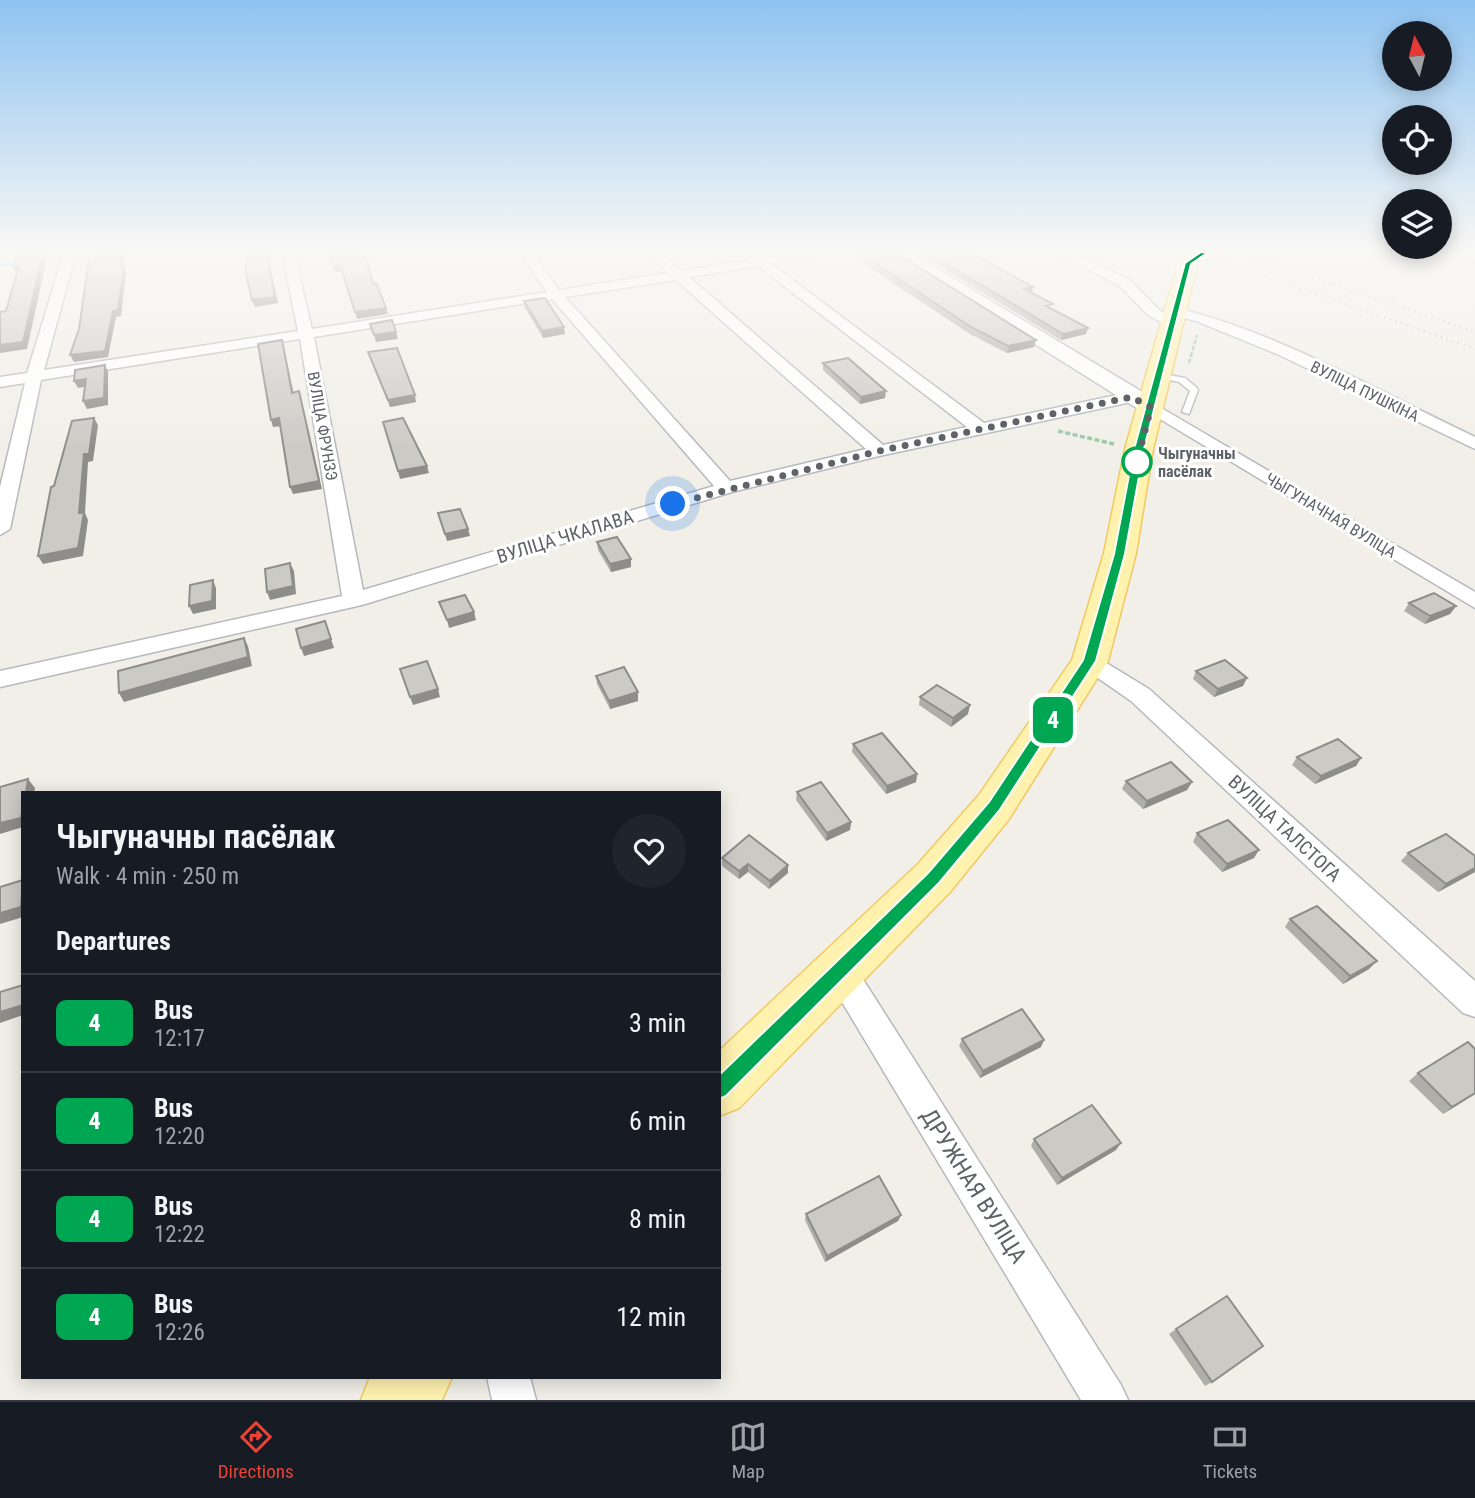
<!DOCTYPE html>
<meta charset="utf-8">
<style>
body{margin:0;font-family:"Roboto Condensed",sans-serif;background:#20242c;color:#f1f3f6;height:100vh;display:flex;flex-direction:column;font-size:26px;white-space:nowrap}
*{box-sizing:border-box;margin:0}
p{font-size:23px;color:#9ea1a6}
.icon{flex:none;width:38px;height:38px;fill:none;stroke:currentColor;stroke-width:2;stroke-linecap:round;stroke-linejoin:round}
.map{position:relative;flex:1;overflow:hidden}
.side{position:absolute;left:21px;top:791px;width:700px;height:588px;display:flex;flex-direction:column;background:#171b24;border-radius:0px;box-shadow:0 4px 18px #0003}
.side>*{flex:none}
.badge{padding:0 14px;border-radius:10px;font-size:24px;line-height:46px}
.needle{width:46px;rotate:353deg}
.buttons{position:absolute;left:1382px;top:21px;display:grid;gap:14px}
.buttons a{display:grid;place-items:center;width:70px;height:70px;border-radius:50%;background:#171b24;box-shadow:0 4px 18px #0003;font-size:35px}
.you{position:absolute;width:35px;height:35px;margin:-18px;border:5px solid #fff;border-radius:50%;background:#1a73e8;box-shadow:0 0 0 10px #1a73e833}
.map>.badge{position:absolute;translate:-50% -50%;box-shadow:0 0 0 4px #fff}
h2{padding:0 35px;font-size:26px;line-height:63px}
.round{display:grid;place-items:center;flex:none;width:74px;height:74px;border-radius:37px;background:#20242c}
.headline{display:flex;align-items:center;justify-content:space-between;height:119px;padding:0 35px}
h1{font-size:33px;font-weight:700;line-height:52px}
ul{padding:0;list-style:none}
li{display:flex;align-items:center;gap:21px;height:98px;padding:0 35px;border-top:2px solid #363941}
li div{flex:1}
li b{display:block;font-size:26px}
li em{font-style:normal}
li .badge{min-width:77px;font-weight:700;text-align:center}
.dock{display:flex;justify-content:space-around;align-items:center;height:98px;border-top:2px solid #363941;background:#171b24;font-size:19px;color:#9ea1a6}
.dock a{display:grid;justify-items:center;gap:4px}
.dock .selected{color:#ea4335}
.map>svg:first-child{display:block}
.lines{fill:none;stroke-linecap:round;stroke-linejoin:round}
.stream{stroke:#aadaff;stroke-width:4.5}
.lane-casing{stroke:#b5b8bc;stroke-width:3}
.street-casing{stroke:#b5b8bc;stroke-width:3}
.secondary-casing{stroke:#b6babf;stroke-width:3}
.primary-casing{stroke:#f2c960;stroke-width:3}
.path-far1{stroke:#9cc7a9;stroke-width:2.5;stroke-dasharray:4.5 2;stroke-linecap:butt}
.path{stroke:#9cc7a9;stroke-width:3.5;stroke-dasharray:5 2.5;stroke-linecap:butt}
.lane{fill:#fff;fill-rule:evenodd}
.street{fill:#fff;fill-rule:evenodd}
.secondary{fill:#fff;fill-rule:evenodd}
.primary{fill:#fff2af;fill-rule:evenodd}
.rail{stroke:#b6b7b8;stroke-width:2.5;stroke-dasharray:1 5;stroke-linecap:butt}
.wall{fill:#afaea9}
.shaded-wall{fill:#8f8d8a}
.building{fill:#cccac5;stroke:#8f8d8a;stroke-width:2}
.line{fill:#00a651;stroke:#fff;stroke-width:2}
.walk{stroke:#5f6368;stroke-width:7;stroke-dasharray:0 12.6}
.stop-dot{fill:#fff;stroke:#00a651;stroke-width:3.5}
.labels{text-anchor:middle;stroke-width:6;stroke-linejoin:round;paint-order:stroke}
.far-street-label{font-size:16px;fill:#5f6368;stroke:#fff}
.far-stop-label{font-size:16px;font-weight:bold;fill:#5f6368;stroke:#fff;text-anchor:start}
.street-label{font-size:19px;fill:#5f6368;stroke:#fff}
.near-street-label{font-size:23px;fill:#5f6368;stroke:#fff}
</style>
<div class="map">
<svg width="1475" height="1400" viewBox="0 0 1475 1400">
<rect width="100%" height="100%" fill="#f1efe8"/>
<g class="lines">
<!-- stream -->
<g class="stream">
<path d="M81,254l3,-1"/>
<path d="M38,260l18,-2"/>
<path d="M0,265l25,-3"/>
</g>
<!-- lane casing -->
<g class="lane-casing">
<path id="lane" d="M1156,373l29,5 12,10 1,2 -9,24 -7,-2 8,-21 -11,-9 -23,-5z"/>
</g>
<!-- street casing -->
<g class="street-casing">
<g id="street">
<path d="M64,253h12l-32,117 254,-39 -16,-78h12l18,76 235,-37 -28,-39h13l27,37 109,-17 -21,-20h14l20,18 69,-11 1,-5 12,3 63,-5 -55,11 213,159 147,-31 8,5 -8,5 -252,54 -147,36 -370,113 -362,82v-16l342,-75 -42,-257 -259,41 -31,149 -10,6v-48l25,-104 -25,4v-10l27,-4zM758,266l209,161 -84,18 -194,-168zM676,280l190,169 -136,32 -165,-184zM552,299l162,187 -351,104 -49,-253z"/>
<path d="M1057,253h17l56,27 28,29 22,14 -12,3 -20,-11 -28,-29z"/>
<path d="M1176,308c102,24 204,84 299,129v12l-198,-95 -81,-33 -25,-6v-6z"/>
<path d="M1151,402l324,190v16l-330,-198 -2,-3z"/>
<path d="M1090,653l59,36 326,292v36l-12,-4 -332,-312 -49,-34 -4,-6 4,-6z"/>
<path d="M841,958l11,4 269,423 7,15h-47l-251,-418 -5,-10 5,-10z"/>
<path d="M487,1377h43l6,23h-44z"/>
</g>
</g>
<!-- secondary casing -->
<g class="secondary-casing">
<g id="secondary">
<path d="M890,253h21l248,149 4,5 -4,5h-16z"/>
<path d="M1450,253h25v10z"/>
</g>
</g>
<!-- primary casing -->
<g class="primary-casing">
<g id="primary">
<path d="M1190,253h23l-16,13 -44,183 -17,104 -28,108 -99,158 -59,73 -211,216 -20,8v-65l199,-187 61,-69 93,-135 32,-107 21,-104 53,-186z"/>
<path d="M370,1377h82l-10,23h-81z"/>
</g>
</g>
<!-- path-far1 -->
<path class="path-far1" d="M1189,363l8,-28"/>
<!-- path -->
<path class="path" d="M1058,431l56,13"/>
<!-- lane -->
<use href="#lane" class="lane"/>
<!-- street -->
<use href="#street" class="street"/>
<!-- secondary -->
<use href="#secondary" class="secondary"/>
<!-- primary -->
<use href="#primary" class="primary"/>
<!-- rail -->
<g class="rail">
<path d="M1197,253l278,96"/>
<path d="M1238,253l237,79"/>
</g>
</g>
<!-- wall -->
<g class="wall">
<path d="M857,253h39l138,94 -27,6 -37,-19 -88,-58 -26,-19z"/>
<path d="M917,253h54l61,40 54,41 -25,6z"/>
<path d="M524,301l41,33 -22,4 -18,-30z"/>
<path d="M368,352l48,50 -26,5z"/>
<path d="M823,363l62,35 -25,6 -37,-34z"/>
<path d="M597,542l34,17v8l-20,5 -13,-22z"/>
<path d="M1409,603l47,3 -6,8 -25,10 -21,-13z"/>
<path d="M1196,671l47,15 -29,11 -21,-18z"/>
<path d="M596,676l42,16v9l-28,8 -13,-25z"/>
<path d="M920,697l48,17 -17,13 -32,-22z"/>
<path d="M853,744l64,30 -1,8 -30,12 -34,-42z"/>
<path d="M1297,757l64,1 -5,8 -41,18 -23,-19z"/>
<path d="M1126,781l66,1 -5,8 -44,19 -21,-20z"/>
<path d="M797,792l54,30 -1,8 -24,11 -30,-41z"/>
<path d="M1197,833l57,25 -32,14 -29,-30z"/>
<path d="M1408,853l67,3v16l-37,20 -37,-31z"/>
<path d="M722,858l66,15 -19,16 -21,-17 -9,7 -17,-13z"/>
<path d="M1290,919l79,50 -26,15 -58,-57z"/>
<path d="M962,1039l79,8 -61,31 -21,-32z"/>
<path d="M1475,1049v45l-32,20 -34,-33 9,-8z"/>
<path d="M1034,1139l82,11 -59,35 -26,-39z"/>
<path d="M806,1214l95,1 -3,6 -73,41 -20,-42z"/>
<path d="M1176,1329l36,53 -7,4 -36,-52z"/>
</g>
<!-- shaded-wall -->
<g class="shaded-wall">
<path d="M43,253h5l-21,96 -27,4v-8z"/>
<path d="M121,253h3v13l2,6 -5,44 -5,1 -8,40 -34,5 -4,-7 43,-44 8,-45z"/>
<path d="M267,253l11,50 -23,4 -3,-7z"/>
<path d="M340,265l2,6 -7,1 -2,-6z"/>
<path d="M19,266l3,6 -5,1 -4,-6z"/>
<path d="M1033,287l-1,7 -8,-5z"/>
<path d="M386,308l2,6 -31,5 -2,-7z"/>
<path d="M564,327l1,7 -22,4 -1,-7z"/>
<path d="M1088,328l-2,6 -25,6 2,-6z"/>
<path d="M396,332l2,7 -22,3 -2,-7z"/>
<path d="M282,340l2,7 11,53 -3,-7z"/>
<path d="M1036,340l-2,7 -27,6 1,-7z"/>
<path d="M105,365l3,7v33l-21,4 -4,-8z"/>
<path d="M86,379l4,7 -12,2 -4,-7z"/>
<path d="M299,391l23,98 -29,5 -3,-7z"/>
<path d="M886,391l-1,7 -25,6 1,-7z"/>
<path d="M415,395l1,7 -26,5 -2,-7z"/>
<path d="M94,418l4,7 -5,36 -5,1 -3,51 3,7 -5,36 -40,8 -5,-8 41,-43 5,-59z"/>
<path d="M279,418l3,8 -9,1 -2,-7z"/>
<path d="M427,466l2,7 -29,6 -2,-8z"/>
<path d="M468,529l2,7 -23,5 -2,-7z"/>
<path d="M631,559v8l-20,5 -1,-8z"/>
<path d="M290,563l4,8 2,23 -26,6 -3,-8z"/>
<path d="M213,580l3,8v21l-23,5 -4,-8z"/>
<path d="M1456,606l-6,8 -25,10 5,-8z"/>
<path d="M474,612l2,8 -27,8 -2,-8z"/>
<path d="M325,621l9,27 -30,8 -3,-8z"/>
<path d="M244,638l4,8 4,20 -128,36 -5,-9z"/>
<path d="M1247,678l-4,8 -29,11 4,-8z"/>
<path d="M438,689l2,8 -27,8 -3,-8z"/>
<path d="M638,692v9l-28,8 -1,-8z"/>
<path d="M970,705l-2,9 -17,13 2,-9z"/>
<path d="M1361,758l-5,8 -41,18 6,-8z"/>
<path d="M917,774l-1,8 -30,12 1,-8z"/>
<path d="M28,779l7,9 -1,5h-8z"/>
<path d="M1192,782l-5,8 -44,19 4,-8z"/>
<path d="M23,809v18l-23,7v-11z"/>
<path d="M851,822l-1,8 -24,11 1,-8z"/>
<path d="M1259,850l-5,8 -32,14 5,-8z"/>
<path d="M748,864v8l-9,7v-8z"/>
<path d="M788,865v8l-19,16 1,-8z"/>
<path d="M1475,868v4l-37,20 8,-8z"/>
<path d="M23,891v26l-23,7v-11z"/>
<path d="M1377,961l-8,8 -26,15 7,-8z"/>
<path d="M23,1005v10l-23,8v-11z"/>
<path d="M1044,1040l-3,7 -61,31 3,-7z"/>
<path d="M1475,1093v1l-32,20 9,-7z"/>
<path d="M1121,1143l-5,7 -59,35 5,-7z"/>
<path d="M901,1215l-3,6 -73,41 2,-6z"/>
</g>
<!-- building -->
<g class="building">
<path d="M17,253h26l-20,89 -23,3v-33l6,-1 13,-45 -6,1z"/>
<path d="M96,253h25v13h3l-6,44 -5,1 -8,40 -35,4 9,-26 10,-69 7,-1z"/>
<path d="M246,253h21l8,44 -23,3 -6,-26z"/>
<path d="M330,253h30l1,5 5,-1 7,27 3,-1 10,25 -31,4 -15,-47 -7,1z"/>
<path d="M860,253h36l140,87 -28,6 -37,-19z"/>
<path d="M928,253h43l62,34 -9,2 29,15 -7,2 42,22 -25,6z"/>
<path d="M545,298l19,29 -22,4 -18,-30z"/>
<path d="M392,320l4,12 -22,3 -4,-11z"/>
<path d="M282,340l10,53 7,-2 20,90 -29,6 -11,-69 -8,2 -13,-76z"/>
<path d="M397,348l18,47 -27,5 -20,-48z"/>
<path d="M848,358l38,33 -25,6 -38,-34z"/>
<path d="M105,365l-1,33 -21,3 3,-22 -12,2 1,-11z"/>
<path d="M94,418l-5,36h-5l-5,59h5l-6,35 -40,8 13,-69 3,-1 18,-65z"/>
<path d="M403,418l24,48 -29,5 -15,-49z"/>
<path d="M460,509l8,20 -23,5 -7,-21z"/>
<path d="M617,537l14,22 -21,5 -13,-22z"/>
<path d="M290,563l3,23 -26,6 -2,-23z"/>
<path d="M213,580l-1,21 -23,5 1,-21z"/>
<path d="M1434,593l22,13 -26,10 -21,-13z"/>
<path d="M465,595l9,17 -27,8 -8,-18z"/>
<path d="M325,621l6,18 -30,9 -5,-19z"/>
<path d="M244,638l4,19 -129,36 -1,-22z"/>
<path d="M1225,660l22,18 -29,11 -22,-18z"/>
<path d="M427,661l11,28 -28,8 -10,-28z"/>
<path d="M624,667l14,25 -29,9 -13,-25z"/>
<path d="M937,685l33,20 -17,13 -33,-21z"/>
<path d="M882,733l35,41 -30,12 -34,-42z"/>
<path d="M1338,739l23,19 -40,18 -24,-19z"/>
<path d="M1171,762l21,20 -45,19 -21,-20z"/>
<path d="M28,779l-2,14h-3v16l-2,9 -21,5v-36z"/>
<path d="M821,782l30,40 -24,11 -30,-41z"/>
<path d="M1228,820l31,30 -32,14 -30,-31z"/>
<path d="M1446,834l29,22v12l-29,16 -38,-31z"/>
<path d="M749,835l39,30 -18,16 -22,-17 -9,7 -17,-13z"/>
<path d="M23,880l-2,27 -21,6v-26z"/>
<path d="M1317,906l60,55 -27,15 -60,-57z"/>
<path d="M23,985v20l-23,7v-20z"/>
<path d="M1022,1009l22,31 -61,31 -21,-32z"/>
<path d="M1468,1042l7,7v44l-23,14 -34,-34z"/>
<path d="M1092,1105l29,38 -59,35 -28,-39z"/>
<path d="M879,1176l22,39 -74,41 -21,-42z"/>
<path d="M1227,1296l36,50 -51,36 -36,-53z"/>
</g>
<!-- sky -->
<linearGradient id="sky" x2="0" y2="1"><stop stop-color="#8fc3f1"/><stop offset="0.56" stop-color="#f9f8f5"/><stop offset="1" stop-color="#f9f8f5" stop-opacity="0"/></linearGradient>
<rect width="1475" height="449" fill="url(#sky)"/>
<!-- line -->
<path class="line" d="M1201,252l6,1 -16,11 -47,185 -19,105 -29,107 -97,150 -60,72 -213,213 -7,3 -7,-3 -3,-7 3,-7 216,-209 61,-71 94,-142 31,-106 20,-105 51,-186z"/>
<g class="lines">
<!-- walk -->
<path class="walk" d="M673,504l206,-53 252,-54 20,10 -14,55"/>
</g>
<!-- markers -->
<circle class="stop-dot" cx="1137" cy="462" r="14"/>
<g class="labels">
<!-- far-street labels -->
<g class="far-street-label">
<text transform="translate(1365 391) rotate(26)" y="6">ВУЛІЦА ПУШКІНА</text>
<text transform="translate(323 426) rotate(80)" y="6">ВУЛІЦА ФРУНЗЭ</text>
<text transform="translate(1331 515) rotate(31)" y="6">ЧЫГУНАЧНАЯ ВУЛІЦА</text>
</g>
<!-- far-stop labels -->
<g class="far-stop-label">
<text x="1158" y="459">Чыгуначны<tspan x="1158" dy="18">пасёлак</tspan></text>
</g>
<!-- street labels -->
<g class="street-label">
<text transform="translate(565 536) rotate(-17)" y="7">ВУЛІЦА ЧКАЛАВА</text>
<text transform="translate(1285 828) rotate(43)" y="7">ВУЛІЦА ТАЛСТОГА</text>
</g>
<!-- near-street labels -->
<g class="near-street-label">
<text transform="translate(974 1186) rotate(58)" y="8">ДРУЖНАЯ ВУЛІЦА</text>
</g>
</g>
</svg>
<div class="buttons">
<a><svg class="needle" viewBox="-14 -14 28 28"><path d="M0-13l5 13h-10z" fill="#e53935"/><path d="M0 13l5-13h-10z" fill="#9ea1a6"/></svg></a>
<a><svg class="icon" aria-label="locate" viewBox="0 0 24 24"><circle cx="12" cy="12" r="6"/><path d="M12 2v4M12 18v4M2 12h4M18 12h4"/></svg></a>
<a><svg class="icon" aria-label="layers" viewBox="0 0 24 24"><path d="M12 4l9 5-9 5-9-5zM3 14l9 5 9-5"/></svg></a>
</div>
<div class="you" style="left:673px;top:504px"></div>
<b class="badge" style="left:1053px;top:720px;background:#00a651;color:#fff">4</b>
<section class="side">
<div class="headline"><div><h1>Чыгуначны пасёлак</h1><p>Walk · 4 min · 250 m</p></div><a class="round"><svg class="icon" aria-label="heart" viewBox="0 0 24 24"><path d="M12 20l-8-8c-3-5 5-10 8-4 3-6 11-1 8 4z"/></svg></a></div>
<h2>Departures</h2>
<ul>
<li><span class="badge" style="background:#00a651;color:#fff">4</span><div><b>Bus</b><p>12:17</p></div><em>3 min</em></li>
<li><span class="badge" style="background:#00a651;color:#fff">4</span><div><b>Bus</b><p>12:20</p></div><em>6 min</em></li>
<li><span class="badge" style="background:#00a651;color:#fff">4</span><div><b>Bus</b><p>12:22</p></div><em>8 min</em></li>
<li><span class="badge" style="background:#00a651;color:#fff">4</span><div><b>Bus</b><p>12:26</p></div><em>12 min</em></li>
</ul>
</section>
</div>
<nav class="dock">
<a class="selected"><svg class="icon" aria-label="directions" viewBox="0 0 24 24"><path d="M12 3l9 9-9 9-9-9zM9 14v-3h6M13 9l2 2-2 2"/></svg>Directions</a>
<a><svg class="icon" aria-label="map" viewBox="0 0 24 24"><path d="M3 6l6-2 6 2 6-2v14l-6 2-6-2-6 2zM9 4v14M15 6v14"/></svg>Map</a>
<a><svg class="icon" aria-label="tickets" viewBox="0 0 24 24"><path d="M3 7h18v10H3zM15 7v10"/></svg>Tickets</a>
</nav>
